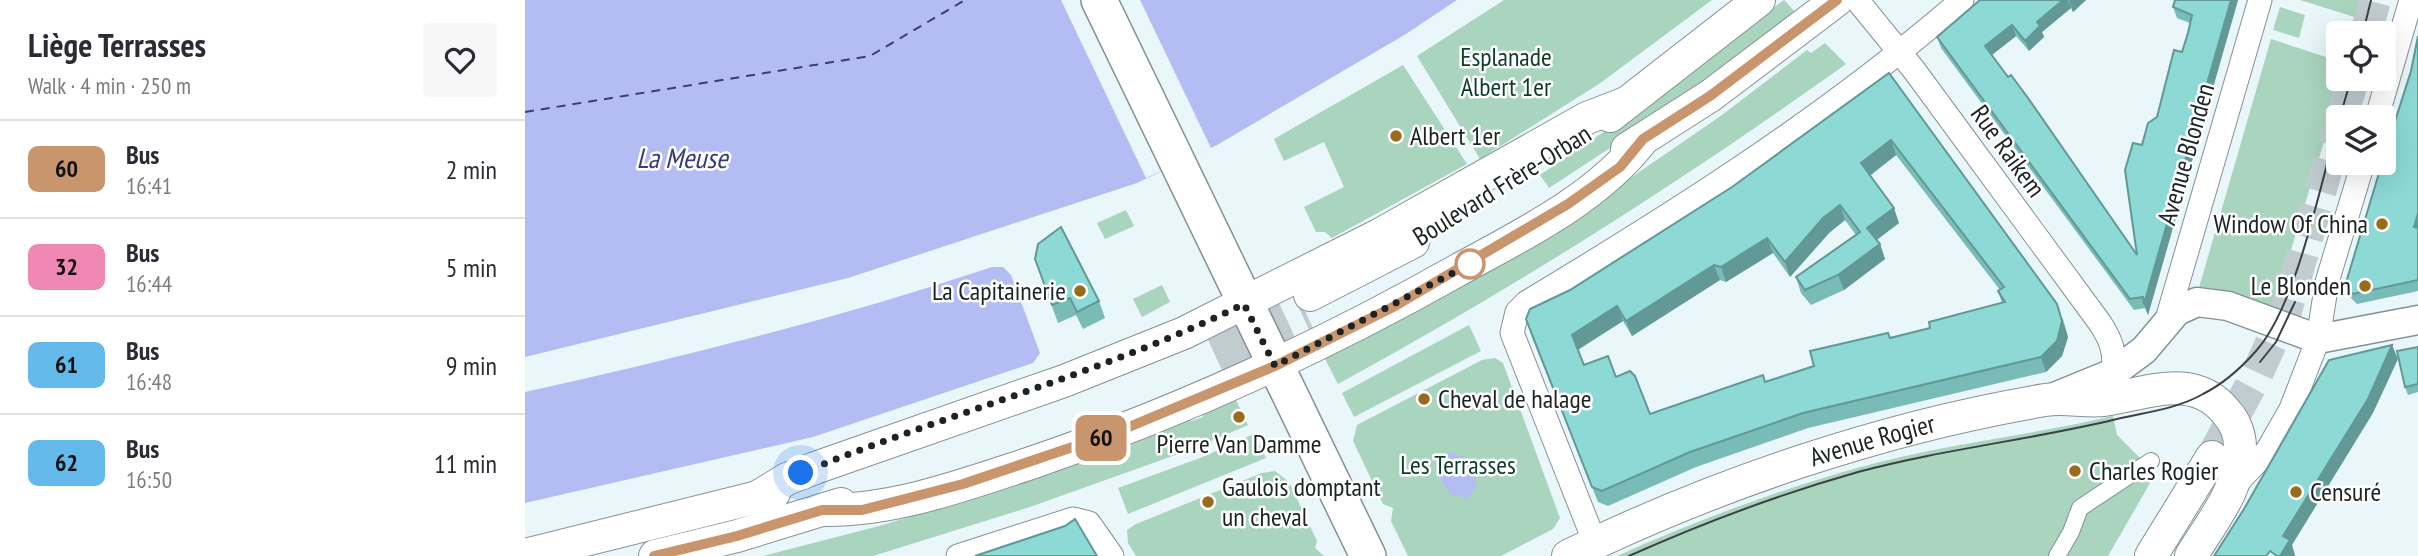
<!DOCTYPE html>
<meta charset="utf-8">
<style>
body{margin:0;font-family:"PT Sans Narrow",sans-serif;background:#f7f7f7;color:#2b2b33;height:100vh;display:flex;flex-direction:column;font-size:26px;white-space:nowrap}
*{box-sizing:border-box;margin:0}
p{font-size:23px;color:#7c7c81}
.icon{flex:none;width:38px;height:38px;fill:none;stroke:currentColor;stroke-width:2;stroke-linecap:round;stroke-linejoin:round}
.map{position:relative;flex:1;overflow:hidden}
.sheet{display:flex;flex-direction:column;background:#fff;width:525px}
.sheet>*{flex:none}
.badge{padding:0 14px;border-radius:10px;font-size:24px;line-height:46px}
.buttons{position:absolute;left:1801px;top:21px;display:grid;gap:14px}
.buttons a{display:grid;place-items:center;width:70px;height:70px;border-radius:7px;background:#fff;box-shadow:0 7px 28px #0002;font-size:35px}
.you{position:absolute;width:35px;height:35px;margin:-18px;border:5px solid #fff;border-radius:50%;background:#1a73e8;box-shadow:0 0 0 10px #1a73e833}
.map>.badge{position:absolute;translate:-50% -50%;box-shadow:0 0 0 4px #fff}
.round{display:grid;place-items:center;flex:none;width:74px;height:74px;border-radius:7px;background:#f7f7f7}
.headline{display:flex;align-items:center;justify-content:space-between;height:119px;padding:0 28px}
h1{font-size:33px;font-weight:700;line-height:52px}
ul{padding:0;list-style:none}
li{display:flex;align-items:center;gap:21px;height:98px;padding:0 28px;border-top:2px solid #e1e1e2}
li div{flex:1}
li b{display:block;font-size:26px}
li em{font-style:normal}
li .badge{min-width:77px;font-weight:700;text-align:center}
main{display:flex;flex:1;min-height:0}
.map>svg:first-child{display:block}
.green{fill:#a9d4be}
.water{fill:#b4bdf3}
.pier{fill:#e9f6fa}
.lines{fill:none;stroke-linecap:round;stroke-linejoin:round}
.ferry{stroke:#383c7c;stroke-width:2;stroke-dasharray:9 7;stroke-linecap:butt}
.secondary-tunnel{stroke:#c0cccf;stroke-width:32;stroke-dasharray:32 16;stroke-linecap:butt}
.pedestrian-casing{stroke:#859195;stroke-width:18}
.minor-casing{stroke:#859195;stroke-width:25}
.tertiary-casing{stroke:#859195;stroke-width:31}
.secondary-casing{stroke:#859195;stroke-width:34}
.primary-casing{stroke:#859195;stroke-width:38}
.pedestrian{stroke:#fff;stroke-width:16}
.minor{stroke:#fff;stroke-width:23}
.tertiary{stroke:#fff;stroke-width:28}
.secondary{stroke:#fff;stroke-width:32}
.primary{stroke:#fff;stroke-width:35}
.tram{stroke:#3c4244;stroke-width:2}
.wall{fill:#78bbb7;fill-rule:evenodd}
.shaded-wall{fill:#629895}
.building{fill:#8cd9d5;stroke:#629895;stroke-width:2;fill-rule:evenodd}
.line-casing{stroke:#fff;stroke-width:16}
.line{stroke:#c9956d;stroke-width:10}
.walk{stroke:#1d2223;stroke-width:7;stroke-dasharray:0 12.6}
.poi-dot{fill:#996c1b;stroke:#fff;stroke-width:2.5}
.stop-dot{fill:#fff;stroke:#c9956d;stroke-width:3.5}
.labels{text-anchor:middle;stroke-width:5;stroke-linejoin:round;paint-order:stroke}
.park-label{font-size:26px;fill:#0a3d2a;stroke:#fff}
.poi-label{font-size:26px;fill:#1d2223;stroke:#fff;text-anchor:start}
.street-label{font-size:26px;fill:#1d2223;stroke:#fff}
.water-label{font-size:28px;font-style:italic;fill:#383c7c;stroke:#fff}
</style>
<main>
<section class="sheet">
<div class="headline"><div><h1>Liège Terrasses</h1><p>Walk · 4 min · 250 m</p></div><a class="round"><svg class="icon" aria-label="heart" viewBox="0 0 24 24"><path d="M12 20l-8-8c-3-5 5-10 8-4 3-6 11-1 8 4z"/></svg></a></div>
<ul>
<li><span class="badge" style="background:#c9956d;color:#111">60</span><div><b>Bus</b><p>16:41</p></div><em>2 min</em></li>
<li><span class="badge" style="background:#f088b6;color:#111">32</span><div><b>Bus</b><p>16:44</p></div><em>5 min</em></li>
<li><span class="badge" style="background:#63b9e9;color:#111">61</span><div><b>Bus</b><p>16:48</p></div><em>9 min</em></li>
<li><span class="badge" style="background:#63b9e9;color:#111">62</span><div><b>Bus</b><p>16:50</p></div><em>11 min</em></li>
</ul>
</section>
<div class="map">
<svg width="1893" height="556" viewBox="0 0 1893 556">
<rect width="100%" height="100%" fill="#e9f6fa"/>
<!-- green -->
<g class="green">
<path d="M979,0h208l-113,84 -119,75 -63,-103z"/>
<path d="M1259,0l13,14 -164,119 -84,55 -9,-13 99,-67z"/>
<path d="M1775,0h66l-5,19z"/>
<path d="M1755,7l25,8 -6,23 -26,-8z"/>
<path d="M1746,39l67,22v18h5l-69,227 -9,16 -69,-24z"/>
<path d="M1300,43l21,21c-162,116 -333,225 -508,320l-14,-27 295,-171 103,-71 85,-65 4,3z"/>
<path d="M878,65l64,99 -135,74 -7,-6h-9l-12,-25 40,-20 -20,-45 -40,19 -10,-22z"/>
<path d="M601,210l8,16 -29,13 -8,-16z"/>
<path d="M637,285l8,17 -28,15 -9,-18z"/>
<path d="M944,325l12,26 -127,66 -12,-24z"/>
<path d="M970,358l8,5 57,155 -7,11 -52,27h-93l-17,-35 2,-13 -10,-4 -30,-63 4,-16 125,-65z"/>
<path d="M710,398l13,27 -53,23 -165,59 -157,49h-110l116,-30 157,-47 154,-62 1,4 12,-4 -1,-5z"/>
<path d="M1588,416l4,19 34,34 2,9 -45,78h-491c78,-35 158,-65 240,-88 84,-24 171,-32 256,-52z"/>
<path d="M729,434l12,24 -138,56 -10,-26 82,-30z"/>
<path d="M750,471l14,11 28,59 -2,7 9,8h-188l-8,-13 -1,-13 9,-6 126,-51z"/>
</g>
<!-- water -->
<g class="water">
<path d="M0,0h932l-51,34 -189,111 -80,38 -289,95 -323,79z"/>
<path d="M467,267h11l8,8 29,78 -7,10 -220,74 -288,66v-111c158,-35 314,-74 467,-125z"/>
<path d="M926,452l7,4 4,-1 13,16 1,16 -9,12 -10,-4 -4,2 -12,-16 -3,-15 5,-2v-8z"/>
</g>
<!-- pier -->
<path class="pier" d="M536,0h79l71,148 -65,30z"/>
<g class="lines">
<!-- ferry -->
<path class="ferry" d="M0,112l345,-56 95,-56"/>
<!-- secondary-tunnel -->
<g class="secondary-tunnel">
<path d="M1841,33l9,-33"/>
<path d="M1817,117l11,-38"/>
<path d="M684,342l90,-42"/>
<path d="M696,368l91,-42"/>
<path d="M1687,457l44,-81 30,-65 52,-181"/>
</g>
<!-- pedestrian casing -->
<g class="pedestrian-casing">
<path id="pedestrian" d="M1532,556l14,-24 9,-24 71,-47"/>
</g>
<!-- minor casing -->
<g class="minor-casing">
<g id="minor">
<path d="M1332,0l57,70 186,253c11,17 16,30 13,50"/>
<path d="M1852,117l34,-117"/>
<path d="M1641,323l94,-323"/>
<path d="M1709,486l33,-35 24,-42 27,-70 9,-57 36,-119"/>
<path d="M1070,543l-83,-210 5,-21 10,-10c152,-91 301,-186 435,-302"/>
<path d="M433,556l115,-37 16,4 23,33"/>
</g>
</g>
<!-- tertiary casing -->
<g class="tertiary-casing">
<path id="tertiary" d="M1527,398l61,-25 31,-23 33,-39 20,-9 31,4 90,33 100,-19"/>
</g>
<!-- secondary casing -->
<g class="secondary-casing">
<g id="secondary">
<path d="M1085,116l149,-116"/>
<path d="M1102,149l83,-53 127,-96"/>
<path d="M785,295l103,-53"/>
<path d="M231,498l31,-19 28,-11 249,-87 120,-48 195,-98 208,-117 39,-15"/>
<path d="M297,510c71,1 139,-24 206,-46 150,-51 292,-116 430,-194 64,-35 140,-72 185,-131"/>
<path d="M0,555l249,-62"/>
<path d="M130,556l82,-20 104,-32"/>
<path id="s1" d="M1043,556c148,-72 316,-129 477,-156 19,-3 40,2 59,0 42,-6 90,-29 123,13 8,9 13,22 13,34 1,41 -29,76 -49,109"/>
<path d="M1626,556l61,-99"/>
</g>
</g>
<!-- primary casing -->
<g class="primary-casing">
<path id="primary" d="M574,0l269,556"/>
</g>
<!-- pedestrian -->
<use href="#pedestrian" class="pedestrian"/>
<!-- minor -->
<use href="#minor" class="minor"/>
<!-- tertiary -->
<use href="#tertiary" class="tertiary"/>
<!-- secondary -->
<use href="#secondary" class="secondary"/>
<!-- primary -->
<use href="#primary" class="primary"/>
<!-- tram -->
<g class="tram">
<path d="M1838,33l8,-33"/>
<path d="M1815,117l11,-38"/>
<path d="M1735,362l16,-20 19,-40"/>
<path d="M1104,556c74,-33 151,-62 229,-84 85,-23 173,-32 259,-53 29,-7 60,-10 86,-25 20,-10 38,-26 53,-43 41,-46 64,-166 82,-228"/>
</g>
</g>
<!-- wall -->
<g class="wall">
<path d="M1455,0h106l-13,12 -2,-4 -29,24 2,5 -15,14 -13,-15 -24,19 145,200 5,-110 15,-28 25,-65 8,-29 -13,-5 -4,-11 2,-7h63l-90,315 -3,-7 -11,2 -193,-262 -4,-11z"/>
<path d="M1893,36v255l-61,13 -8,-8 -4,-10 66,-215z"/>
<path d="M1364,73l174,246 5,18 -6,19 -16,16 -238,56 -112,39 -88,39 -10,-4 -67,-167 201,-148zM1371,155l104,135 -2,1 4,12 -72,25 -40,10 -76,28 -49,16 -115,32 -34,-37 -32,-12 -6,-15 45,-29 9,15 88,-56 6,2 47,-29 17,24 39,-44 16,-13 11,15 -60,42 5,16 10,12 33,-15 41,-31 -5,-15 -3,-4 22,-17 -29,-47z"/>
<path d="M510,259l64,42 6,17 -22,11 -7,-14 -18,8z"/>
<path d="M1893,347v45l-10,3 -3,-8z"/>
</g>
<!-- shaded-wall -->
<g class="shaded-wall">
<path d="M1538,0h5l3,8 -29,24 2,5 -15,14 -4,-10 12,-19z"/>
<path d="M1545,0h16l-13,12 -4,-11z"/>
<path d="M1706,0h7l-90,315 -4,-11z"/>
<path d="M1487,25l4,11 -27,21 -4,-11z"/>
<path d="M1366,140l5,15 -30,23 -5,-15z"/>
<path d="M1315,205l5,15 -16,13 -39,44 -5,-15 38,-44z"/>
<path d="M1369,208l5,15 -27,20 -5,-15z"/>
<path d="M1893,213v24l-4,-10z"/>
<path d="M1242,238l6,15 -47,29 -5,-15z"/>
<path d="M1355,244l5,15 -41,31 -6,-15z"/>
<path d="M1189,265l6,15 -88,56 -6,-15z"/>
<path d="M1532,304l11,33 -6,19 -16,16 -5,-15z"/>
<path d="M1092,306l6,15 -46,29 -5,-15z"/>
<path d="M1867,345l6,14 -25,54 -81,132 3,10v1h-15l3,-20z"/>
</g>
<!-- building -->
<g class="building">
<path d="M1455,0h83l-26,22 3,4 -15,15 -13,-16 -27,21 23,31 3,-2 17,23 109,157 -12,-85 8,-27 9,2 6,-22 9,-6 17,-67 8,2 6,-19 4,-18 -19,-8 2,-7h56l-87,304 -1,-7 -13,2 -193,-262z"/>
<path d="M1893,36v177l-4,14 4,1v52l-65,14 -8,-8 37,-123h1v-4l28,-88z"/>
<path d="M1364,73l168,231 5,17 -5,20 -16,16 -238,56 -113,39 -88,39 -10,-4 -66,-168 4,-10 40,-19 162,-103zM1366,140l113,147 -6,4 7,11 -76,20 1,6 -40,10 -2,-5 -78,18 4,15 -49,16 -2,-7 -113,39 -15,-38 -5,-5 -14,6 -8,-21 -24,9 -12,-30 45,-29 9,15 88,-56 7,2 46,-29 18,24 38,-44 17,-13 20,27 -64,45 9,13 33,-15 42,-31 -13,-16 27,-20 -33,-45z"/>
<path d="M536,227l38,74 -22,11 -7,-14 -18,7 -17,-46 3,-15z"/>
<path d="M1867,345l-24,54 -85,137 7,4 -10,16h-3l-7,-5 -4,5h-52l30,-47 85,-149z"/>
<path d="M1893,347v37l-13,3 -8,-36z"/>
<path d="M550,519l22,37h-122l90,-30z"/>
</g>
<g class="lines">
<!-- line casing -->
<g class="line-casing">
<path id="line" d="M129,556l83,-20 85,-26h40l101,-26 154,-52 158,-66 120,-60 173,-102 52,-37 23,-28 67,-43 127,-96"/>
</g>
<!-- line -->
<use href="#line" class="line"/>
<!-- walk -->
<path class="walk" d="M276,473c147,-60 300,-99 443,-169l31,62 195,-102"/>
</g>
<!-- markers -->
<g class="poi-dot">
<circle cx="871" cy="136" r="7"/>
<circle cx="1857" cy="224" r="7"/>
<circle cx="1840" cy="286" r="7"/>
<circle cx="555" cy="291" r="7"/>
<circle cx="899" cy="399" r="7"/>
<circle cx="714" cy="417" r="7"/>
<circle cx="1550" cy="471" r="7"/>
<circle cx="1771" cy="492" r="7"/>
<circle cx="683" cy="502" r="7"/>
</g>
<circle class="stop-dot" cx="945" cy="264" r="14"/>
<g class="labels">
<!-- park labels -->
<g class="park-label">
<text x="981" y="66">Esplanade<tspan x="981" dy="30">Albert 1er</tspan></text>
<text x="933" y="474">Les Terrasses</text>
</g>
<!-- poi labels -->
<g class="poi-label">
<text x="885" y="145">Albert 1er</text>
<text x="1843" y="233" text-anchor="end">Window Of China</text>
<text x="1826" y="295" text-anchor="end">Le Blonden</text>
<text x="541" y="300" text-anchor="end">La Capitainerie</text>
<text x="913" y="408">Cheval de halage</text>
<text x="714" y="453" text-anchor="middle">Pierre Van Damme</text>
<text x="1564" y="480">Charles Rogier</text>
<text x="697" y="496">Gaulois domptant<tspan x="697" dy="30">un cheval</tspan></text>
<text x="1785" y="501">Censuré</text>
</g>
<!-- street labels -->
<g class="street-label">
<text transform="translate(1483 151) rotate(54)" y="9">Rue Raikem</text>
<text transform="translate(1661 154) rotate(-74)" y="9">Avenue Blonden</text>
<text transform="translate(977 185) rotate(-32)" y="9">Boulevard Frère-Orban</text>
<text dy="9" stroke="none"><textPath href="#s1" startOffset="326">Avenue Rogier</textPath></text>
</g>
<!-- water labels -->
<g class="water-label">
<text x="157" y="168">La Meuse</text>
</g>
</g>
</svg>
<div class="buttons">
<a><svg class="icon" aria-label="locate" viewBox="0 0 24 24"><circle cx="12" cy="12" r="6"/><path d="M12 2v4M12 18v4M2 12h4M18 12h4"/></svg></a>
<a><svg class="icon" aria-label="layers" viewBox="0 0 24 24"><path d="M12 4l9 5-9 5-9-5zM3 14l9 5 9-5"/></svg></a>
</div>
<div class="you" style="left:276px;top:473px"></div>
<b class="badge" style="left:576px;top:438px;background:#c9956d;color:#111">60</b>
</div>
</main>
